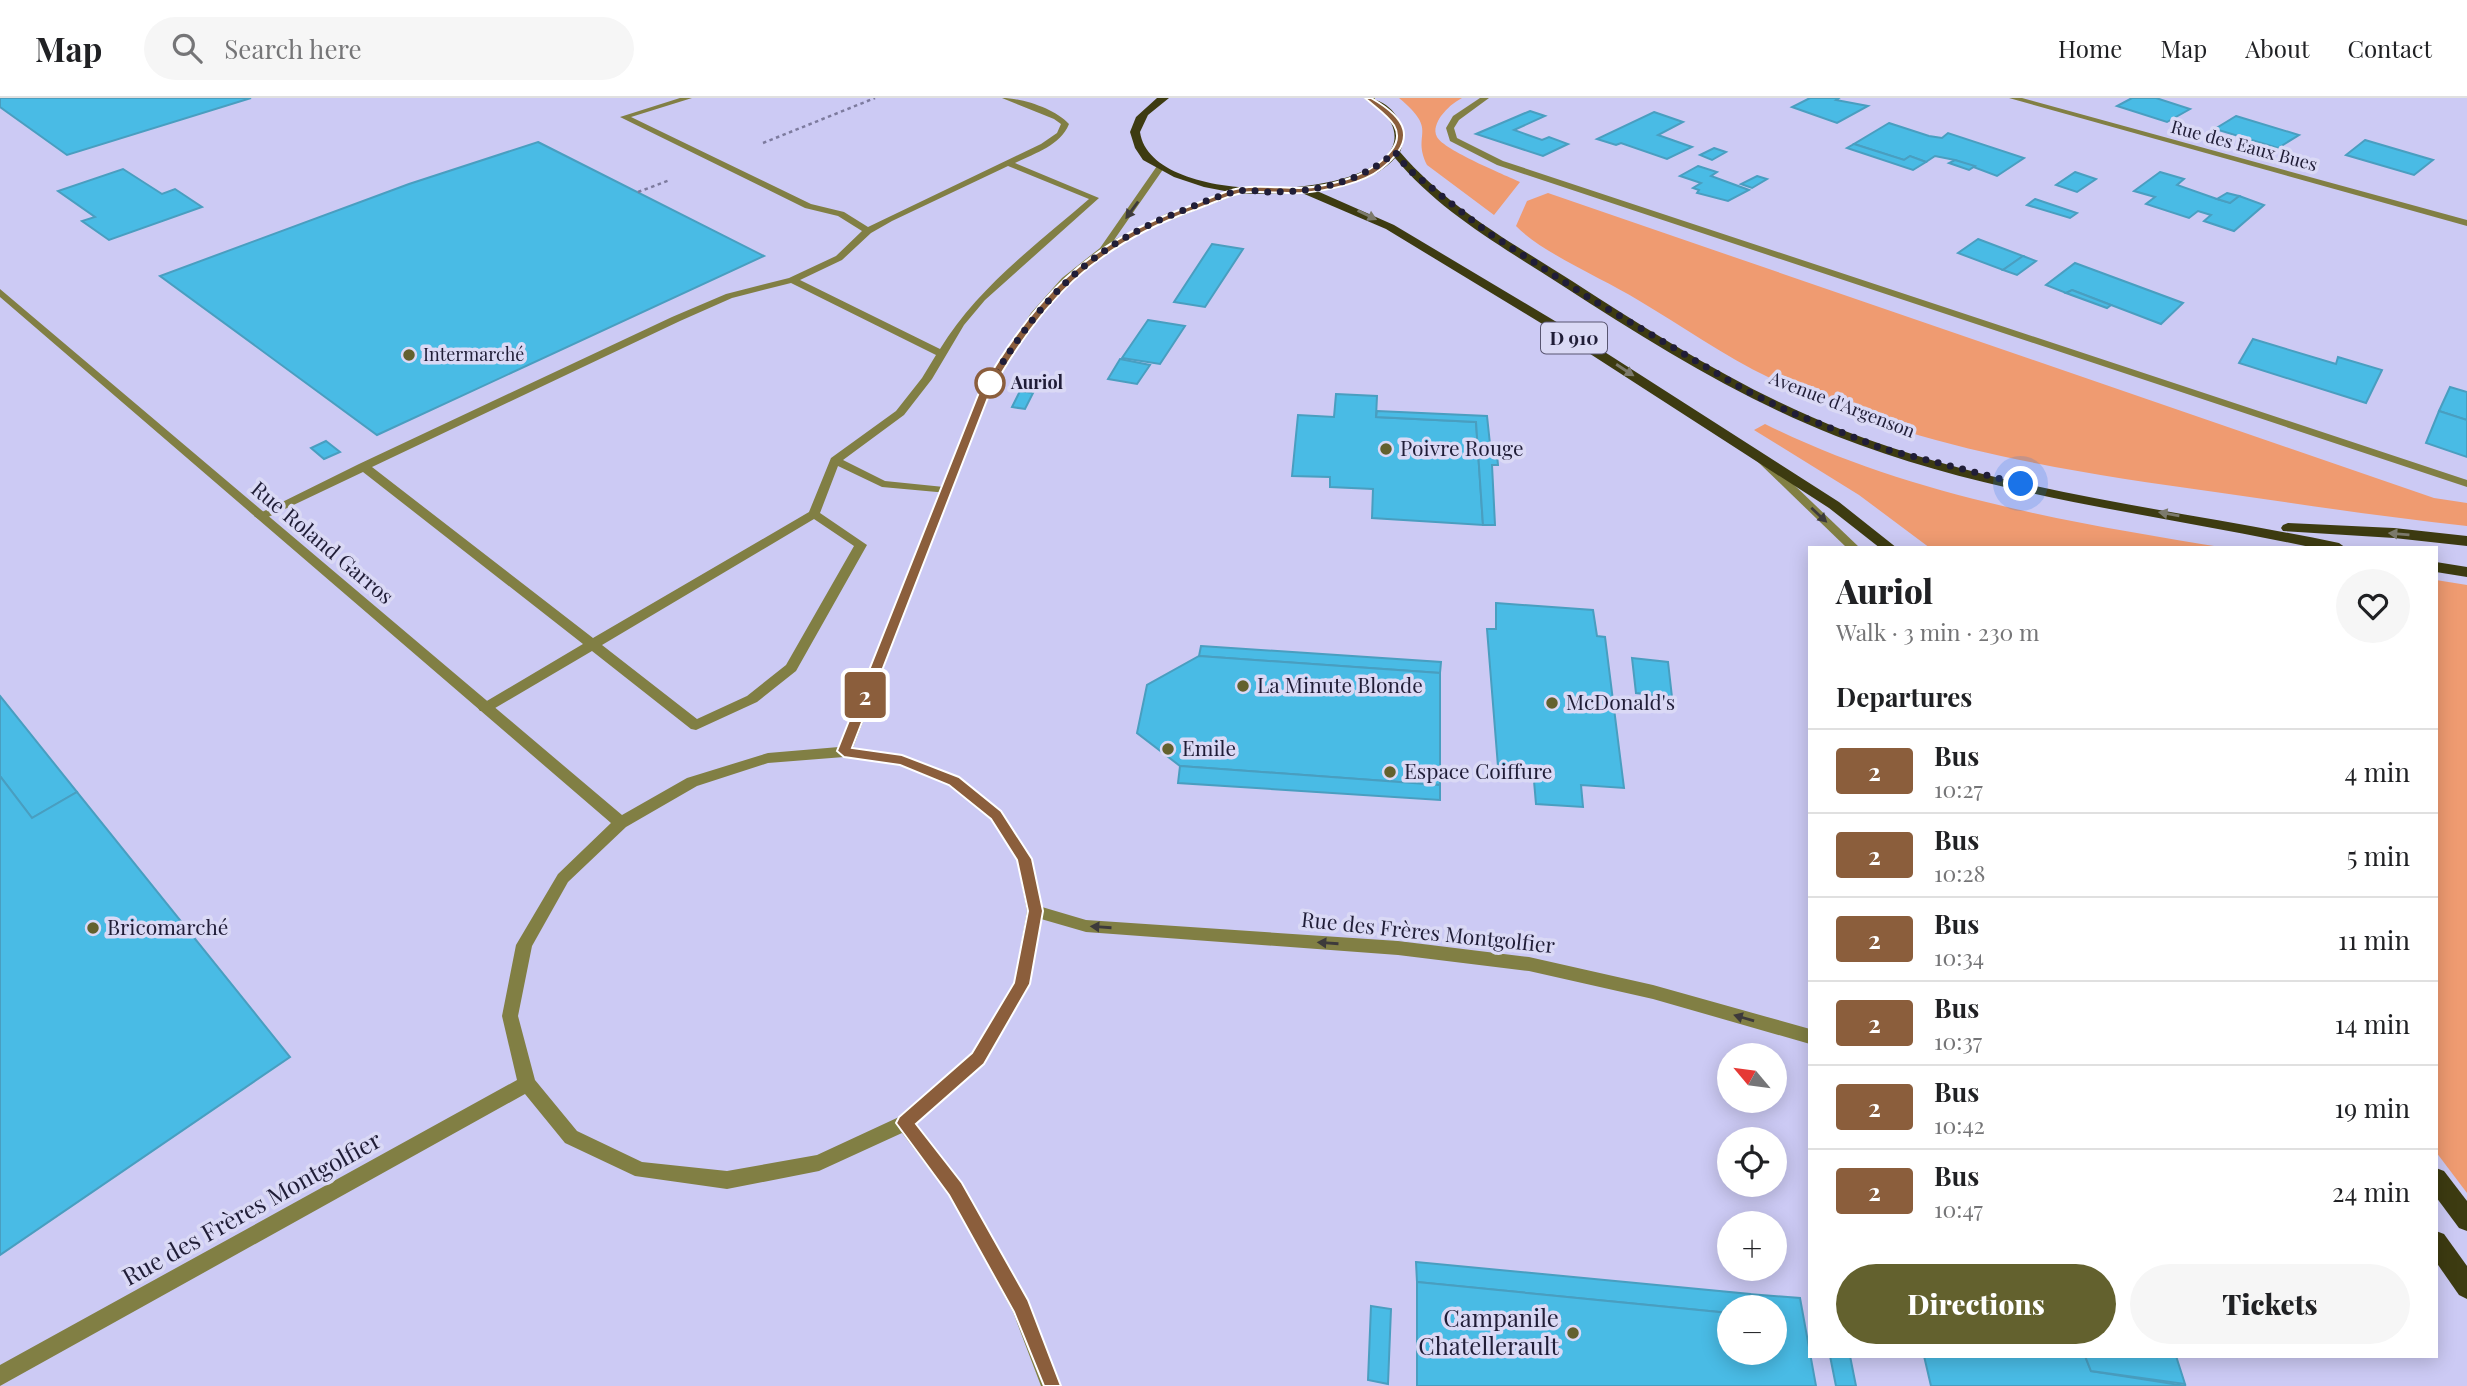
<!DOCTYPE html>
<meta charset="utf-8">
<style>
body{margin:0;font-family:"Playfair Display",serif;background:#f6f6f6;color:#202124;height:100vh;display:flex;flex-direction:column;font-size:26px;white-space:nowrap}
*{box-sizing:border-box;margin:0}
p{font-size:23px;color:#757577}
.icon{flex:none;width:38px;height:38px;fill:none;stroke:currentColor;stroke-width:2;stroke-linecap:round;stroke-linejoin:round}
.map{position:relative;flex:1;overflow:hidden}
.drawer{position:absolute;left:1808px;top:448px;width:630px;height:812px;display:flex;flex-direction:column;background:#fff;border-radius:0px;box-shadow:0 4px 18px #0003}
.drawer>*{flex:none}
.badge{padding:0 14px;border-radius:5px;font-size:24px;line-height:46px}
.needle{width:46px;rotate:299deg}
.tools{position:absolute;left:1717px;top:945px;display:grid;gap:14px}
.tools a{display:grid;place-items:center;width:70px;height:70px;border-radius:50%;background:#fff;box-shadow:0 4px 18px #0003;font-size:35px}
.you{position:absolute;width:35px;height:35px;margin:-18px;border:5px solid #fff;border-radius:50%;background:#1a73e8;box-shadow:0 0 0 10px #1a73e833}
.map>.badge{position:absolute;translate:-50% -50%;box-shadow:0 0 0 4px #fff}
h2{padding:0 28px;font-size:26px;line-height:63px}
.round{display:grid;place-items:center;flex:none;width:74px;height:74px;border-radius:37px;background:#f6f6f6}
.headline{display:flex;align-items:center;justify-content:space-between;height:119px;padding:0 28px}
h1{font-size:33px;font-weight:800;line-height:52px}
.cta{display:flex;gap:14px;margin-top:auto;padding:14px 28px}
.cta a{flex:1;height:80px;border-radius:42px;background:#63612e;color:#fff;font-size:28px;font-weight:800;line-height:80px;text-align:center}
.cta a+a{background:#f6f6f6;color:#202124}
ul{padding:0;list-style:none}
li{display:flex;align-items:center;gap:21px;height:84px;padding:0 28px;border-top:2px solid #e0e0e0}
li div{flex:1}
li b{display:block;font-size:26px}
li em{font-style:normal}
li .badge{min-width:77px;font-weight:700;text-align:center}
header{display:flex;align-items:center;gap:42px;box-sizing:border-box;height:98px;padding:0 35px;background:#fff;border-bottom:2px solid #e0e0e0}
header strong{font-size:33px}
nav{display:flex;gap:38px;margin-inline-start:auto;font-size:24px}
.search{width:490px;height:63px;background:#f6f6f6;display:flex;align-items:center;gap:18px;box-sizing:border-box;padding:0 24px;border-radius:38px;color:#757577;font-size:26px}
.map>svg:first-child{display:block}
.green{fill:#ef9b71}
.building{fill:#49bbe5;stroke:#499ec0;stroke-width:2}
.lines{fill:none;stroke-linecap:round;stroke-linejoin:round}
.path{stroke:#7d7b9e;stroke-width:2.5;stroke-dasharray:3.5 3.5;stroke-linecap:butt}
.service{fill:#817f44;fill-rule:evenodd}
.minor{fill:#817f44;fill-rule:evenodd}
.primary{fill:#3d3b11;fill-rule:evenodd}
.oneway{fill:#3d3a3b}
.oneway2{fill:#7c7a6c}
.line{fill:#8b5e3c;stroke:#fff;stroke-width:2}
.walk{stroke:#201d37;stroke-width:7;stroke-dasharray:0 12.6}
.poi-dot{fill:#63612e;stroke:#dad9f5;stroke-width:2.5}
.stop-dot{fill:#fff;stroke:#8b5e3c;stroke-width:3.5}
.labels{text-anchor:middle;stroke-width:7;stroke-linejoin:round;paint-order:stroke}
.far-street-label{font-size:18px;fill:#201d37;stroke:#dad9f5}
.far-poi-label{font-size:18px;fill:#201d37;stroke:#dad9f5;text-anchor:start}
.far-stop-label{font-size:18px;font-weight:bold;fill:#201d37;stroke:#dad9f5;text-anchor:start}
.shield{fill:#dad9f5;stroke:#585570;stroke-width:2}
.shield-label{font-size:19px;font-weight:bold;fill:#201d37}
.poi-label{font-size:21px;fill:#201d37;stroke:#dad9f5;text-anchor:start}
.street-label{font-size:21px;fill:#201d37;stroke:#dad9f5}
.near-street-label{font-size:24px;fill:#201d37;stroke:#dad9f5}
.near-poi-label{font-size:24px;fill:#201d37;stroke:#dad9f5;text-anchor:end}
</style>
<header>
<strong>Map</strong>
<div class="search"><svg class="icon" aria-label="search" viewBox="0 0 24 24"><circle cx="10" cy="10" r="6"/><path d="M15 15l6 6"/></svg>Search here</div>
<nav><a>Home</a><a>Map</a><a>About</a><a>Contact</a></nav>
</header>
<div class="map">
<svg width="2467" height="1288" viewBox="0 0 2467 1288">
<rect width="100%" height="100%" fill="#cccaf4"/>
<!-- green -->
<g class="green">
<path d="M1399,0h63c-8,4 -15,10 -21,18 -4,6 -8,14 -4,21 7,13 68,38 83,45l-26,33 -67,-50c-16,-33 13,-33 -28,-67z"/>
<path d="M1548,95l886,305 33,5v23c-84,-9 -168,-22 -252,-34 -151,-21 -306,-45 -445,-114 -46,-22 -88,-52 -132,-78 -34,-21 -96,-47 -122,-74l11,-25z"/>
<path d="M1765,326c142,71 306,99 462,124h-297l-71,-53 -105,-65z"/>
<path d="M2436,482l31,5v608l-31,-41z"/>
</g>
<!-- building -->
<g class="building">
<path d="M0,0h251l-184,57 -67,-48z"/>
<path d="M1810,0h29l-3,2 32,6 -31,17 -45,-16z"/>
<path d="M2132,0h24l34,11 -23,13 -50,-16z"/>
<path d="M1530,13l15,5 -31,14 28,10 7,-3 19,7 -25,12 -67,-22z"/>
<path d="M1654,14l29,10 -25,13 34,12 -25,12 -46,-16 -5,2 -19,-6z"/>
<path d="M2236,18l63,19 -21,13 -63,-19z"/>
<path d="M1889,25l40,13 13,2 6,-5 76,25 -27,18 -42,-16 -20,-4 -9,6 -16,-6 -6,4 -50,-16z"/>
<path d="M2365,42l68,20 -19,15 -68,-20z"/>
<path d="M538,44l226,114 -387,179 -217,-159 249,-92z"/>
<path d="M1854,46l50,16 6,-4 16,6 -13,8 -66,-22z"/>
<path d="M1714,50l12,4 -14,8 -12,-5z"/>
<path d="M1955,62l20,6 -6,4 -20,-7z"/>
<path d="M1698,68l19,6 -6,4 38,14 -21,11 -31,-8 2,-3 -6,-2 8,-5 -21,-7z"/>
<path d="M123,71l39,25 13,-5 27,18 -93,33 -27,-19 13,-4 -37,-26z"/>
<path d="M2075,74l21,7 -19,13 -21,-7z"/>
<path d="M2160,74l24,7 -7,6 40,14 13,4 9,-7 25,9 -30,26 -30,-10 7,-6 -13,-4 -9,7 -43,-14 9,-7 -21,-6z"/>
<path d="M1757,78l10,3 -15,9 -11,-4z"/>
<path d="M2227,95l12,3 -9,7 -13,-4z"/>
<path d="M2035,101l42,14 -7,5 -43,-13z"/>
<path d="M1978,141l45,17 -20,14 -45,-17z"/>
<path d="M1212,146l31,5 -38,58 -31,-5z"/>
<path d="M2023,158l13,5 -19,14 -14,-5z"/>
<path d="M2075,165l108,40 -22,21 -89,-34 -6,3 -20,-8z"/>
<path d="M2072,192l39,15 -4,3 -41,-15z"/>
<path d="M1148,222l37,6 -25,38 -38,-6z"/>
<path d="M2253,241l83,25 2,-7 44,13 -16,33 -127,-40z"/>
<path d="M1120,261l30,6 -13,19 -29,-5z"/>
<path d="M2450,289l17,5v28l-28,-9z"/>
<path d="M1020,293l13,2 -8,16 -13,-2z"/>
<path d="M1336,296l41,2 -1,21 100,5 7,103 -111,-7 1,-29 -43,-2v-10l-38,-1 6,-61 36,2z"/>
<path d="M1377,313l110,5 3,28 6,1 2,20h-6l3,60h-12l-7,-103 -100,-5z"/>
<path d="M2439,313l28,9v37l-41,-14z"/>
<path d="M326,343l14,11 -16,7 -13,-11z"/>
<path d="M1496,505l97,7 4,26 8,1 19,151 -43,-3 2,22 -47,-3 -2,-23 -35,-2 -12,-150h9z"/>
<path d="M1201,548l240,16 -1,11 -241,-17z"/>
<path d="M1199,558l241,17v112l-260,-19 -43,-33 10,-48z"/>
<path d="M1632,560l36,4 4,35 -36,-4z"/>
<path d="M0,598l77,96 -45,26 -32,-42z"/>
<path d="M1180,668l260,19v15l-262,-17z"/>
<path d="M0,678l32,42 45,-26 213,265 -290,198z"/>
<path d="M1416,1164l334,32 3,13h-24v6l-312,-31z"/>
<path d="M1417,1184l312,31v40h45v-46h-21l-3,-13 50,4 16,88h-399z"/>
<path d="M1371,1208l20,3 -3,75 -20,-4z"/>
<path d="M1830,1258h20l6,30h-20z"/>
<path d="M1924,1258h161l6,15 95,15h-255z"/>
<path d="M2085,1258h91l9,28 -94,-13z"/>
</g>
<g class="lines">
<!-- path -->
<g class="path">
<path d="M763,45l112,-45"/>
<path d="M638,94l32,-12"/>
</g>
<!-- service -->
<path class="service" d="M680,0h12l-61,19 180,87 33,8 24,15 173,-83 16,-11 4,-9 -7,-5 -52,-21c21,0 53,11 67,26 -9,22 -34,29 -54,39l84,35 -114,102 -21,25 -32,54 -28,36 -61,45 42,21 59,6 4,2v4l-66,-6 -44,-21 -18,47 47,32 -71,126 -39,31 -61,28 -5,-1 -99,-78 -102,60h-10l-2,-3 2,-3 103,-61 -220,-172 -99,47 -4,1 -6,-4 105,-52 313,-147 54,-23 63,-16 47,-22 26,-25 -24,-15 -33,-8 -185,-91zM1008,68l81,33c-53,46 -112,89 -149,150l-140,-69 42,-20 29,-27 21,-12zM791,185l145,72 -14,23 -26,33 -65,47 -22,54 -216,126 -221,-171 308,-146 52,-23zM814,421l40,27 -68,119 -39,31 -50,23 -95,-74z"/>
<!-- minor -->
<g class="minor">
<path d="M1367,0h8v1l-4,2z"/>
<path d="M1480,0h9l-30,22 -5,8 3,10 46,23 964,319v7l-970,-322 -47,-24 -4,-13 7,-12z"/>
<path d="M2009,0h13l445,122v6z"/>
<path d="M1160,67l4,3 -50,72 52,-26 72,-25 7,2 -90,35 -50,27 -36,29 -44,54 -37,59 -135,353 49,7 57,22 42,34 31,48 10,48 44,13 312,21 131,16 124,28 157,44v15l-157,-45 -124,-28 -131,-16 -312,-23 -45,-13 -11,65 -46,79 -68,61 45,59 67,117 33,86h-20l-28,-74 -64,-117 -47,-62 -83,38 -92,18 -92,-13 -70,-33 -40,-49 -525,292v-21l517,-285 -15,-64 14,-71 42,-71 53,-51 -611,-526v-8l622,526 65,-37 81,-25 71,-6 139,-352 53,-82 31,-35 38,-30 57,-82zM844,659l56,8 49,20 42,34 26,41 10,51 -13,72 -42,70 -73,64 -82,38 -90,16 -85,-9 -65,-31 -42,-51 -17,-64 14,-70 36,-64 58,-55 71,-41 71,-23z"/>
<path d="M1763,360l4,1 93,89h-13l-88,-85 -2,-2z"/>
</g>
<!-- primary -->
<g class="primary">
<path d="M1157,0h12l-21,17 -8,17c12,86 289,66 251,-9 -6,-11 -18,-17 -27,-25 27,0 47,29 36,54 48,56 111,90 172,129 88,57 176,112 273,150 157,61 330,78 494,112l7,5h-31c-160,-34 -327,-52 -479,-112 -97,-38 -186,-94 -273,-150 -60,-39 -122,-73 -168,-128 -19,22 -52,29 -78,33l77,34 181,108 264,169 58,46h-17l-51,-40 -262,-169 -181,-110 -84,-36 -62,1 -36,-7 -30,-10 -31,-17 -8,-12 -5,-16 6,-15z"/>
<path d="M2288,425l106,5 73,8v10l-73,-8 -111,-7 -2,-3 2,-3z"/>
<path d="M2436,464l31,5v10l-31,-5z"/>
<path d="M2436,1070l8,3 23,30v30l-8,-3 -23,-31z"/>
<path d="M2436,1133l8,3 23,32v33l-8,-4 -23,-33z"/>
</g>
</g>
<!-- one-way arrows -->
<defs><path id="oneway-solid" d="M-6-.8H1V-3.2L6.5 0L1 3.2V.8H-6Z" transform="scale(1.75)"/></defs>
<g class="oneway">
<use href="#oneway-solid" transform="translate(1132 112) rotate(126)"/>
<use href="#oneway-solid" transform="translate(1819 417) rotate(43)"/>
<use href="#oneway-solid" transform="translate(1101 829) rotate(-176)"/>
<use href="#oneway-solid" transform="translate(1328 845) rotate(-176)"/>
<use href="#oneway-solid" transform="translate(1744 920) rotate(-164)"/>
</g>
<g class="oneway2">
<use href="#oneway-solid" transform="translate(1367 117) rotate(26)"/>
<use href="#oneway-solid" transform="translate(1625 272) rotate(33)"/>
<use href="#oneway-solid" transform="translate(2169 416) rotate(-170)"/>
<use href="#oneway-solid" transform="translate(2399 436) rotate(-175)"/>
</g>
<!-- line -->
<path class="line" d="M1365,0h6c35,20 48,41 10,71 -19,15 -56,22 -80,24 -19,1 -40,-3 -59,0 -15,3 -31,11 -45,16 -104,37 -156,92 -208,186l-137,353 50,7 57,22 42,34 31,48 11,52 -13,73 -46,80 -68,60 46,59 66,117 33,86h-17l-30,-74 -65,-117 -53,-72 3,-6 73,-64 42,-70 14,-72 -11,-51 -26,-41 -42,-34 -49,-20 -56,-8 -7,-6 141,-356c54,-95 107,-152 212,-189 16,-6 34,-15 50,-18 19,-3 40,0 59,0 29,-1 73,-12 92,-37 19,-24 -11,-39 -26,-53z"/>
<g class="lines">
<!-- walk -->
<path class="walk" d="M990,285c51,-85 99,-137 194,-173 18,-7 37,-16 56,-19 10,-2 21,1 31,1 46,0 90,-10 124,-40l13,17 79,63 104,67 154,91 45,22 94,37 137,35"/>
</g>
<!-- markers -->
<g class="poi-dot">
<circle cx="409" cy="257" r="7"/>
<circle cx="1386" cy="351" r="7"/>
<circle cx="1243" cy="588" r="7"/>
<circle cx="1552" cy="605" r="7"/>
<circle cx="1168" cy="651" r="7"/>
<circle cx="1390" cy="674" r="7"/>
<circle cx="93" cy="830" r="7"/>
<circle cx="1573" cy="1235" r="7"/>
</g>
<circle class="stop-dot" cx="990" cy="285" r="14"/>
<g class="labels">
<!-- far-street labels -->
<g class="far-street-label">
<text transform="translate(2244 48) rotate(15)" y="6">Rue des Eaux Bues</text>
<text transform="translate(1842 307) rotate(21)" y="6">Avenue d'Argenson</text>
</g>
<!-- far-poi labels -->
<g class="far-poi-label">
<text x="423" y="263">Intermarché</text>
</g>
<!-- far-stop labels -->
<g class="far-stop-label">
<text x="1011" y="291">Auriol</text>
</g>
<!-- shield labels -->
<rect class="shield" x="1541" y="224.5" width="66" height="31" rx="5"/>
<g class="shield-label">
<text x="1574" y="247">D 910</text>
</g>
<!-- poi labels -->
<g class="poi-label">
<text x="1400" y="358">Poivre Rouge</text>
<text x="1257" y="595">La Minute Blonde</text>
<text x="1566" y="612">McDonald's</text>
<text x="1182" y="658">Emile</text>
<text x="1404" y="681">Espace Coiffure</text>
<text x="107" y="837">Bricomarché</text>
</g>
<!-- street labels -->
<g class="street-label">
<text transform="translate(322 445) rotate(40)" y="7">Rue Roland Garros</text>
<text transform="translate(1428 835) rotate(6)" y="7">Rue des Frères Montgolfier</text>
</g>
<!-- near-street labels -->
<g class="near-street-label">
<text transform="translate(252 1111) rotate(-29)" y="8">Rue des Frères Montgolfier</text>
</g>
<!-- near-poi labels -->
<g class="near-poi-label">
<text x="1559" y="1229">Campanile<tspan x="1559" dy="28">Chatellerault</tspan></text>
</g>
</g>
</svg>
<div class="tools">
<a><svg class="needle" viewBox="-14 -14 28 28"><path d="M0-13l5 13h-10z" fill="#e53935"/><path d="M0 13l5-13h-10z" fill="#757577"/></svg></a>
<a><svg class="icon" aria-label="locate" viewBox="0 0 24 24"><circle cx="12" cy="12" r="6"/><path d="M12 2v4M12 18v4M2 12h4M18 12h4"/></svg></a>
<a>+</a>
<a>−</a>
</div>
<div class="you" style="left:2021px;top:386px"></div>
<b class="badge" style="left:865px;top:597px;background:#8b5e3c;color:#fff">2</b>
<section class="drawer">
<div class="headline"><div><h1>Auriol</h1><p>Walk · 3 min · 230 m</p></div><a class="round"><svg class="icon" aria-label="heart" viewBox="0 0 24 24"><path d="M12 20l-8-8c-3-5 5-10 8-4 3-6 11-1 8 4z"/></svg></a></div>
<h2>Departures</h2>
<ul>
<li><span class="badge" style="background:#8b5e3c;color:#fff">2</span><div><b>Bus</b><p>10:27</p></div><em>4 min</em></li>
<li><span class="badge" style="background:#8b5e3c;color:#fff">2</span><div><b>Bus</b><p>10:28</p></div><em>5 min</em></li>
<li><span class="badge" style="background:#8b5e3c;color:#fff">2</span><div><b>Bus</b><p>10:34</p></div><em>11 min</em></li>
<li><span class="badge" style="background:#8b5e3c;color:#fff">2</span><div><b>Bus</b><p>10:37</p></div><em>14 min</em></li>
<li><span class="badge" style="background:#8b5e3c;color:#fff">2</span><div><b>Bus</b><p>10:42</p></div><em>19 min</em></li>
<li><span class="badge" style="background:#8b5e3c;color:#fff">2</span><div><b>Bus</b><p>10:47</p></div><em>24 min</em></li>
</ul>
<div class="cta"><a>Directions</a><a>Tickets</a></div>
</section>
</div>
